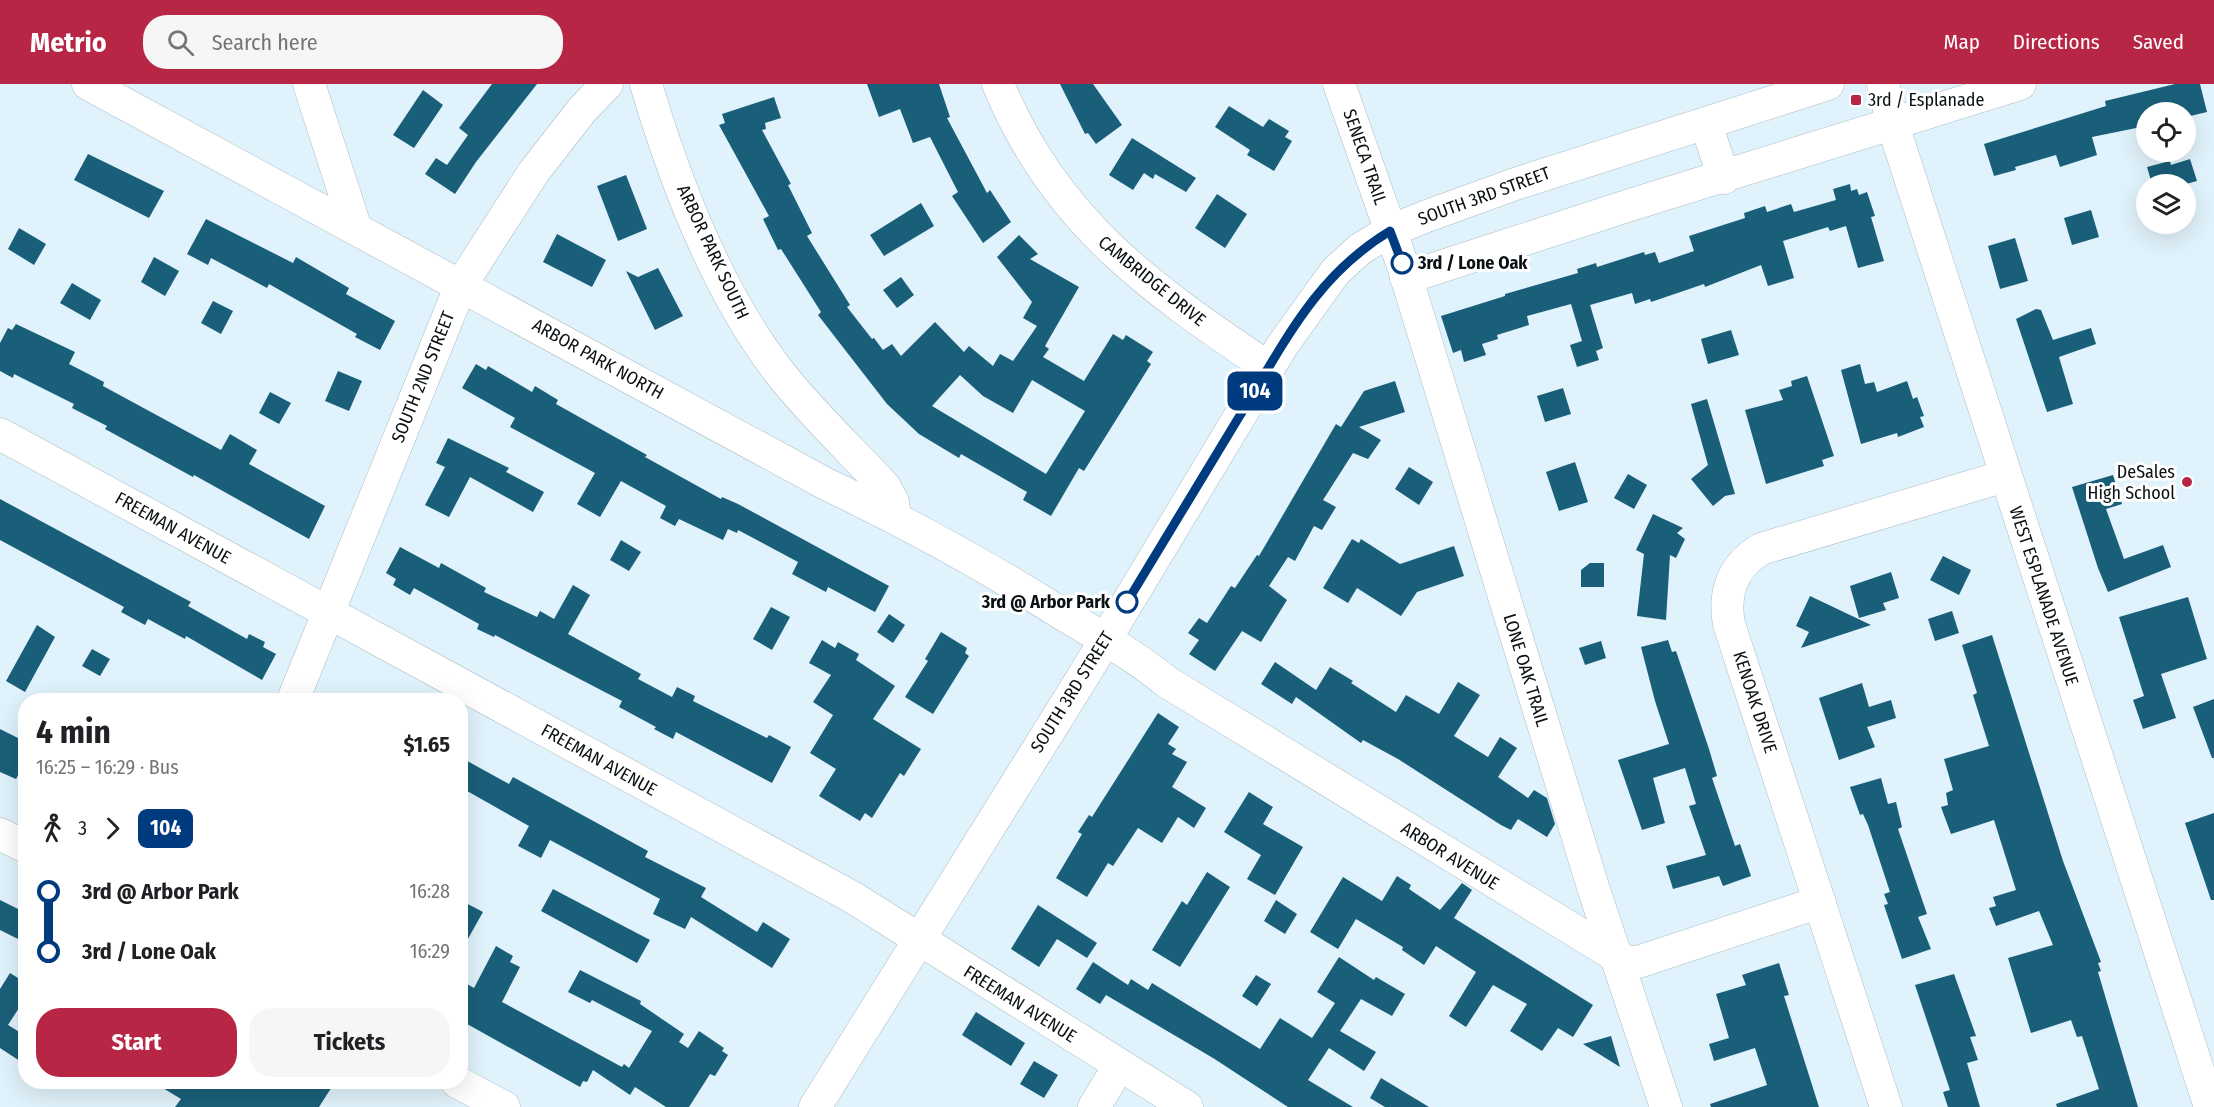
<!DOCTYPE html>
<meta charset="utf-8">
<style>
body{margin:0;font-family:"Fira Sans Condensed",sans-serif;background:#f6f6f6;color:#202124;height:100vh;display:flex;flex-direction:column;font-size:22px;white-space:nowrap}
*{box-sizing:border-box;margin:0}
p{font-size:20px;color:#757577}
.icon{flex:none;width:33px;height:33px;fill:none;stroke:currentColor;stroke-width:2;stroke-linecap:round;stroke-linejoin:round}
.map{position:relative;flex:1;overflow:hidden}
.details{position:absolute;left:18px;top:609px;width:450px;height:396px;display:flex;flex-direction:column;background:#fff;border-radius:24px;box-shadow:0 6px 24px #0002}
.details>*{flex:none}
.badge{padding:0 12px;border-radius:9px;font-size:21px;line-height:39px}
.tools{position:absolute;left:2136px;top:18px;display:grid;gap:12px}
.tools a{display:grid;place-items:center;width:60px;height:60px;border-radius:50%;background:#fff;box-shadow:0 6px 24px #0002;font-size:30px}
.map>.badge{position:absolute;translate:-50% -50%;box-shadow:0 0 0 3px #fff}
.legs{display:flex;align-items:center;gap:9px;height:66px;padding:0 18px;font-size:20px}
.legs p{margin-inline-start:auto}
.summary{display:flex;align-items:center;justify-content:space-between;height:102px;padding:0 18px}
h1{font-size:33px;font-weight:700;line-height:45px}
.button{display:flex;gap:12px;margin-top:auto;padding:12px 18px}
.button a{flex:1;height:69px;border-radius:24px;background:#b72644;color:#fff;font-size:24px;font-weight:700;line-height:69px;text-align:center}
.button a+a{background:#f6f6f6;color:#202124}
ul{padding:0 18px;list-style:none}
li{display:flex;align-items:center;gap:21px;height:60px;font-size:22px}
li i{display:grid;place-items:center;width:9px;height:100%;margin:0 8px;background:currentColor}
li i::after{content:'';width:15px;height:15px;margin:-8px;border:4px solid;border-radius:50%;background:#fff}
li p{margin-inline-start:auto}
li:first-child i{background:linear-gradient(#0000 50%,currentColor 0)}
li:last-child i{background:linear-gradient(currentColor 50%,#0000 0)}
header{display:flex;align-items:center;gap:36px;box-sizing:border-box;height:84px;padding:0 30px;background:#b72644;color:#fff}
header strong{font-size:28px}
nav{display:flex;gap:33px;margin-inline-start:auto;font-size:21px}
.search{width:420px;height:54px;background:#f6f6f6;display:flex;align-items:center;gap:15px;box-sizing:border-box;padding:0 21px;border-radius:24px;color:#757577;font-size:22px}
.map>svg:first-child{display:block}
.building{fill:#1a5f7a;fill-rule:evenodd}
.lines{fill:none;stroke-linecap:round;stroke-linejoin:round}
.minor-casing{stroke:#abbcc5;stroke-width:33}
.minor{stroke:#fff;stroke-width:32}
.line-1-casing{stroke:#fff;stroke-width:14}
.line-1{stroke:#003b80;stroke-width:9}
.poi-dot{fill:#b72644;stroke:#fff;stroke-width:2}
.stop-1-dot{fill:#fff;stroke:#003b80;stroke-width:3}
.labels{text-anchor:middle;stroke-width:6;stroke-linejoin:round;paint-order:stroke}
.poi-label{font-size:18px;fill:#0b1114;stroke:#fff;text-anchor:start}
.street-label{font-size:18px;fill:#0b1114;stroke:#fff}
.stop-label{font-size:18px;font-weight:bold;fill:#0b1114;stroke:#fff;text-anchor:start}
</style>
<header>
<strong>Metrio</strong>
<div class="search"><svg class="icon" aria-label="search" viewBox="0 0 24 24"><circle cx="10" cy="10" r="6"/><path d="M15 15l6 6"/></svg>Search here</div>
<nav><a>Map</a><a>Directions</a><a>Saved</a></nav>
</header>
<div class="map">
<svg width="2214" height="1023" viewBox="0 0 2214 1023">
<rect width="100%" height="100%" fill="#e0f2fb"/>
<!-- building -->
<g class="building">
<path d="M492,0h45l-61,78 -21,32 -30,-20 11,-16 11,7 21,-30 -9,-7z"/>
<path d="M867,0h72l11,33 -3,1 40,75 3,-3 21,32 -28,21 -31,-47 6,-4 -28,-55 -17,6 -13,-34 -21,8z"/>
<path d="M1060,0h33l29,41 -26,19 -8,-11 -3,1z"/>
<path d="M2175,0h25l7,28 -21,5v-5h-40v14l-54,11 5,18 -37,12 -4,-12 -41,12 1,3 -22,6 -10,-32 122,-38 -1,-5z"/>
<path d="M423,6l20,15 -29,43 -21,-13z"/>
<path d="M774,13l7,21 -16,5 1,6 -4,1 29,54 -3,1 24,48 -5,3 43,69 -3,2 25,32 2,-1 9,12 9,-6 9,12 34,-34 29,30 5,-6 24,20 7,-12 13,7 24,-35 -14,-8 9,-16 -35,-45 22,-22 19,19 -8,5 49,28 -34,59 4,3 -6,8 41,24 29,-47 10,6 3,-5 27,17 -6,9 4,3 -67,107 -5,-3 -28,48 -28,-16 4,-8 -66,-38 -2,4 -40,-24 -32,-30 -69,-89 3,-3 -40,-63 -3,1 -15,-31 6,-3 -50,-91 6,-2 -3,-9zM960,291l23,21 30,17 19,-33 53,31 -39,63 -114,-68z"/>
<path d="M1229,22l34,21 6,-8 20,12 -4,6 7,4 -18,30 -27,-16 3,-5 -35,-23z"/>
<path d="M1132,54l64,40 -10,14 -31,-18 -2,5 -9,-6 -11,17 -24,-15z"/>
<path d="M88,70l76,37 -15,27 -75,-38z"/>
<path d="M2190,75l7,22 -11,3h-34l-5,-17 23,-6 1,4z"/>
<path d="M626,91l21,54 -29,12 -21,-55z"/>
<path d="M1850,100l1,7 6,-2 2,6 8,-3 8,24 -4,1 13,44 -26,7 -12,-42 -16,5 -2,-4 -45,14 11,37 -26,8 -7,-21 -56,22 -1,-3 -53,18 -1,-3 -15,5 -3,-11 -42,12 13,43 -7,3 3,9 -22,7 -7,-22 12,-4 -11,-37 -44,12 2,9 -32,10 1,4 -16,5 4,11 -22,7 -3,-12 -8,3 -12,-37 64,-20v-2l73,-21 -1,-4 19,-6 1,4 47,-15 1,3 10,-3 4,11 35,-12 -5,-15 56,-18 -1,-5 21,-7 2,6 24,-8 3,8 42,-12 -3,-11z"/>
<path d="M1217,110l30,20 -22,34 -30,-20z"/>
<path d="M921,119l13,23 -50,30 -14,-21z"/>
<path d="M2091,126l8,27 -27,8 -8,-27z"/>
<path d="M206,135l87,44 3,-6 53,31 -3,6 49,27 -15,29 -25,-13 2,-3 -88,-50 -2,4 -56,-30 -3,7 -21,-11z"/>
<path d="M19,144l27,16 -12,21 -26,-16z"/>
<path d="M557,150l49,26 -14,27 -49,-25z"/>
<path d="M2015,154l13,43 -28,8 -12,-43z"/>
<path d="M154,173l25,14 -14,25 -24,-14z"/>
<path d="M658,184l25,48 -28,14 -29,-59 12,6z"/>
<path d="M901,193l13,18 -17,13 -14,-18z"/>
<path d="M72,199l29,17 -11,20 -30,-17z"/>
<path d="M213,217l20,10 -12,23 -20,-11z"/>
<path d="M2036,225l5,1 12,30 38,-12 5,16 -37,13 14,47 -26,8 -31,-93z"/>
<path d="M16,240l59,28 -6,12 35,18 -1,4 118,64 9,-16 27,16 -8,14 76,42 -16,33 -115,-64 -1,2 -88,-48 2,-3 -35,-18 2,-4 -60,-30 -1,4 -13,-7v-28l8,-15 4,2z"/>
<path d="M1731,246l8,25 -31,9 -7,-25z"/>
<path d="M476,280l10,6 2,-4 44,26 3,-6 23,14 -2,4 91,51 -2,2 76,42 1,-2 16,7 151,82 -14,26 -47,-25 -2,5 -34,-18 6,-12 -60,-32 -1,3 -9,-4 -5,11 -44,-21 -4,7 -15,-8 6,-12 -45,-25 -21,36 -23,-13 18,-31 -85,-46 5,-9 -53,-30z"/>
<path d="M1860,280l5,20 9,-2 3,10 30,-11 6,18 4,-2 7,19 -4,1 4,10 -26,10 -1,-4 -36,11 -20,-74z"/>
<path d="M338,287l24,10 -13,30 -24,-10z"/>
<path d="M1807,292l27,80 -12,4 2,6 -58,18 -21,-74 38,-10 -4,-10 13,-4 -1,-5z"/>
<path d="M1395,297l10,31 -46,15 22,13 -13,19 -15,-6 -30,47 13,7 -14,23 -8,-4 -19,35 -7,-4 -19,29 18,14 -26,42 -19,-11 -27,40 -26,-17 10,-14 -11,-7 11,-15 8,5 24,-37 4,2 22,-33 2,1 77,-132 5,3 23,-36z"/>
<path d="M1563,304l8,26 -26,8 -8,-26z"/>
<path d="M270,308l21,11 -12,21 -20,-11z"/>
<path d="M1707,315l28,95 -10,2 -12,10 -22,-27 17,-14 -17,-61z"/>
<path d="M448,354l61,30 -3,4 38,20 -11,20 -63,-35 -21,40 -24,-12 20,-38 -9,-4z"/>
<path d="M1575,378l13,40 -29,9 -13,-39z"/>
<path d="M1409,383l24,15 -14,23 -24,-16z"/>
<path d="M1628,390l19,11 -13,24 -20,-11z"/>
<path d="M2113,391l9,29 -16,5 18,50 39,-14 8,22 -63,25 -10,-24 -26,-81z"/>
<path d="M0,415l191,103 -3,4 59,33 2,-5 16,8 -2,5 13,7 -14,26 -76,-44 -1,3 -37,-20 -3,6 -24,-13 3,-5 -124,-67z"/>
<path d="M1653,430l30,14 -6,5 8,6 -9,19 -6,-3 -4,65 -29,-4 7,-62 -8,-4z"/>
<path d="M1352,455l7,4 2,-4 39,25 54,-18 10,30 -47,16 -16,24 -44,-28 -9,15 -25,-15z"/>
<path d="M621,456l20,12 -12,19 -19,-11z"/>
<path d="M400,463l39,21 2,-5 45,25 -2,4 53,25 3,-6 14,8 19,-34 17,10 -22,39 73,40 -3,5 34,18 5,-10 18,9 -2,5 74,37 2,-3 22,12 -19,36 -96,-51 -3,7 -19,-10 2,-2 -37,-20 3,-6 -127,-66 -1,2 -17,-8 2,-5 -65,-36 -4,7 -17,-10 3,-6 -10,-6z"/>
<path d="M1943,472l28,14 -12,25 -29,-15z"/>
<path d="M1590,479h14v24h-23v-17z"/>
<path d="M1891,488l8,26 -16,5 3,7 -27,8 -9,-32z"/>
<path d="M1810,512l61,29 -70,23 8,-16 -13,-6z"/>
<path d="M2188,513l19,62 -46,15 15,44 -33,11 -10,-29 11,-4 -25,-79z"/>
<path d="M771,523l19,10 -18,33 -19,-11z"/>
<path d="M1952,527l7,22 -24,8 -7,-22z"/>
<path d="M889,530l16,11 -12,18 -16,-11z"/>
<path d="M37,541l18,12 -30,55 -19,-11z"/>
<path d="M941,548l26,16 -2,5 4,3 -36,58 -28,-17 23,-36 -3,-2z"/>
<path d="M1992,551l71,226 38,101 -3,1 3,8 -3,1 40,135h-81l-1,-3 43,-15 -17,-53 -5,1 -6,-17 -40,13 -23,-75 45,-13 -14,-34 -43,15 -7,-18 7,-2 -3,-9 23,-7 -22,-70 -43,14 -10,-27 7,-2 -2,-12 7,-3 -9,-31 45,-13 -16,-51 4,-2 -15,-48z"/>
<path d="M822,556l13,8 3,-6 21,12 -3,6 39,26 -22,33 48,30 -17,27 -4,-3 -28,45 -7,-5 -5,8 -41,-25 17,-27 -26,-16 23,-38 -20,-13 18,-27 -22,-12z"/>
<path d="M1668,556l4,12 4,-1 33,98 8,27 -5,2 23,68 5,-2 11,32 -28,10 -4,-10 -46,13 -7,-23 40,-11 -17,-49 7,-2 -11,-36 -32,10 12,45 -23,7 -24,-70 51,-16 -14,-43 -14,-54z"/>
<path d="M1601,557l5,17 -21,7 -6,-17z"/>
<path d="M92,565l18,10 -10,17 -18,-10z"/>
<path d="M1275,578l41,28 14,-23 23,14 -2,2 45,29 10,-17 33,19 19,-32 22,13 -26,41 34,21 12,-20 17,11 -19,29 30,21 6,-8 13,8 8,26 -8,13 -29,-18 -7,11 -10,-5 -103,-66 -35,-19 -2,3 -65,-46 -4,7 -31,-20z"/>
<path d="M1862,599l7,24 22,-7 5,18 -29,9 8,20 -36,13 -20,-62z"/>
<path d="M2214,615v59h-2l-19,-51z"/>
<path d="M1158,629l21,14 -11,17 8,5 -4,5 15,8 -15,25 34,21 -12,20 -16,-11 -16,26 -24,-15 -25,38 -5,-3 -21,34 -31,-19 26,-44 -4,-2 11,-17 3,2z"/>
<path d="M0,645l26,13v19l-10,18 -16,-7z"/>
<path d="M460,673l49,27 4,-7 135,74 -3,6 61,31 -5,9 56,35 6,-10 27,17 -18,29 -81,-51 -6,12 -32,-15 7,-15 -110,-59 -9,18 -23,-12 11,-20 -69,-39z"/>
<path d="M1881,694l7,26 8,-2 6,25 -4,2 29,85 -9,3 13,32 -29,10 -18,-54 4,-1 -4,-10 6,-2 -22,-67 -5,-11 -3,1 -10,-28z"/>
<path d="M1249,708l24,15 -10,17 40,23 -28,48 -28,-16 14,-24 -37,-23z"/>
<path d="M2214,729v87h-3l-26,-77z"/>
<path d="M1207,788l23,15 -50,80 -28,-17 30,-49 5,4z"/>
<path d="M1397,792l14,9 -2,4 31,21 22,-27 10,7 -18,28 139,87 -20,32 -15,-9 -16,23 -32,-20 17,-27 -34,-19 -27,42 -17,-11 27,-44 -40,-26 -12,19 -22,-15 1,-3 -47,-28 -18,30 -28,-17 33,-55 39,24z"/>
<path d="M553,805l97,51 -13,23 -96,-52z"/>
<path d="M0,816l26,13v30l-26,-13z"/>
<path d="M460,816l23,12 -23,41z"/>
<path d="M1276,816l21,14 -12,20 -21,-13z"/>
<path d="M1038,821l59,38 -10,15 -30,-19 -18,28 -28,-18z"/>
<path d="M496,862l17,10 -3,6 10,5 -18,35 120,65 2,-3 5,4 23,-37 -60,-31 -2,3 -22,-11 12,-22 61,31 -1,3 44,30 -5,8 9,6 11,-17 25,17 -2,3 6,4 -13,21 -5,-2 -21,33h-23l-31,-20 -5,8 -37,-25 -6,12 -4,-1 -3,6 -120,-67v-40l14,8z"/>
<path d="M1339,873l35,23 2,-3 29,17 -13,22 -31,-17 -21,32 36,21 -12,19 -35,-23 -21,32 45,27h-65l-75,-49 -107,-63 -6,9 -24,-15 17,-27 35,23 3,-6 17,11 4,-7 108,66 20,-31 32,20 23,-35 -18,-11z"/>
<path d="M1779,879l10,32 -5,1 35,111h-108l-1,-3 57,-19 -12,-37 -41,13 -5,-17 20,-6 -13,-44 30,-9 -4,-10z"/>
<path d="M10,889l16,10v14l-18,28 18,11v29l-26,-17v-59z"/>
<path d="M1954,890l22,62 -6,1 8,23 -11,3 13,44h-32l-5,-15 7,-2 -35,-105z"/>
<path d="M1256,891l15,9 -14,22 -15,-10z"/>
<path d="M976,928l49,31 -14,23 -49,-31z"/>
<path d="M1611,952l9,31 -37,-23z"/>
<path d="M1034,977l24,14 -14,23 -24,-14z"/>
<path d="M1381,994l48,29h-44l-15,-9z"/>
<path d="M153,998h182l-16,25h-144l6,-8z"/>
</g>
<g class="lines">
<!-- minor casing -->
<g class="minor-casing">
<g id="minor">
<path d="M88,0l738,400c80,38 158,81 233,128 37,22 75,43 108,70l459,280h12l182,-60"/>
<path d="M309,0l46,142"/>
<path d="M646,0c29,98 71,208 134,289 31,40 71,77 105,114l8,15 2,15"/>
<path d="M998,0c57,138 152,204 271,284"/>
<path d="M1339,0l64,182 190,621 73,220"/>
<path d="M1883,0l9,38 318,985"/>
<path d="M1706,40l18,54"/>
<path d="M1406,194l221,-72 393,-122"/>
<path d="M0,350l852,463 335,210"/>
<path d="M293,616l168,-415 72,-112 49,-63 25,-26"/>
<path d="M0,750l26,13"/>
<path d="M457,998l47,25"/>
<path d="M815,1023l269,-432 198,-329 53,-74 25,-23 30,-18 37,-15 91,-33 310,-99"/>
<path d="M1094,1023l25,-41"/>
<path d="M1886,1023l-157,-483c-6,-32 4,-58 32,-75l244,-73"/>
</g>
</g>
<!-- minor -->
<use href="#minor" class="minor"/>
</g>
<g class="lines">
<!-- line-1 casing -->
<g class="line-1-casing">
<path id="line-1" d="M1127,518c37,-62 75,-123 112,-185 45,-73 75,-140 151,-186l12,32"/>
</g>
<!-- line-1 -->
<use href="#line-1" class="line-1"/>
</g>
<!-- markers -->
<g class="poi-dot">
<rect x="1850" y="10" width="12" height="12" rx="3"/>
<circle cx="2187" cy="398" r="6"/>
</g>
<g class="stop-1-dot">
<circle cx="1402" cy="179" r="10"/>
<circle cx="1127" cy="518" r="10"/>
</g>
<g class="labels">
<!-- poi labels -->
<g class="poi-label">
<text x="1868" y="22">3rd / Esplanade</text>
<text x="2175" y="394" text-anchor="end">DeSales<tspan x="2175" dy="21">High School</tspan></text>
</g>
<!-- street labels -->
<g class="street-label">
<text transform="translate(1365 73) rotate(71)" y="6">SENECA TRAIL</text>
<text transform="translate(1484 112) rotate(-20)" y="6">SOUTH 3RD STREET</text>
<text transform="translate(713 168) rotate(65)" y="6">ARBOR PARK SOUTH</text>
<text transform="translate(1152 197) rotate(39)" y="6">CAMBRIDGE DRIVE</text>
<text transform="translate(598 275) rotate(29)" y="6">ARBOR PARK NORTH</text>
<text transform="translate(423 293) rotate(-68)" y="6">SOUTH 2ND STREET</text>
<text transform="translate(173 444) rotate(29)" y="6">FREEMAN AVENUE</text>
<text transform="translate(2044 512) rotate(72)" y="6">WEST ESPLANADE AVENUE</text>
<text transform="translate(1526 586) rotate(73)" y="6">LONE OAK TRAIL</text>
<text transform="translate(1072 608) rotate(-58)" y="6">SOUTH 3RD STREET</text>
<text transform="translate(1755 618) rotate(72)" y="6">KENOAK DRIVE</text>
<text transform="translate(599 676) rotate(29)" y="6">FREEMAN AVENUE</text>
<text transform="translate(1450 772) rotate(32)" y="6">ARBOR AVENUE</text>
<text transform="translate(1020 920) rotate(32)" y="6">FREEMAN AVENUE</text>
</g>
<!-- stop labels -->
<g class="stop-label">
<text x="1418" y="185">3rd / Lone Oak</text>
<text x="1110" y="524" text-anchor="end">3rd @ Arbor Park</text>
</g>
</g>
</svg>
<div class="tools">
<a><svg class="icon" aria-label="locate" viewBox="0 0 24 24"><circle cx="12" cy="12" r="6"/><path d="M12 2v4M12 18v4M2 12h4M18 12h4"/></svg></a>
<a><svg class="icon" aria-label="layers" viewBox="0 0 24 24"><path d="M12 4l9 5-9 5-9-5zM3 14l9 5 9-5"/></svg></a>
</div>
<b class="badge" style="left:1255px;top:307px;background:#003b80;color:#fff">104</b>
<section class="details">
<div class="summary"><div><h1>4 min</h1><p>16:25 – 16:29 · Bus</p></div><b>$1.65</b></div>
<div class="legs"><svg class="icon" aria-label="walk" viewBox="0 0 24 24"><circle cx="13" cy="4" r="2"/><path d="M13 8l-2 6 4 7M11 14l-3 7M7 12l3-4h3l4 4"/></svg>3<svg class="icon" aria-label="forward" viewBox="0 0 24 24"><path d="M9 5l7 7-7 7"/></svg><b class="badge" style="background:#003b80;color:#fff">104</b></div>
<ul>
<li><i style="color:#003b80"></i><b>3rd @ Arbor Park</b><p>16:28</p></li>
<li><i style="color:#003b80"></i><b>3rd / Lone Oak</b><p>16:29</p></li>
</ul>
<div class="button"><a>Start</a><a>Tickets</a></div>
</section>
</div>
